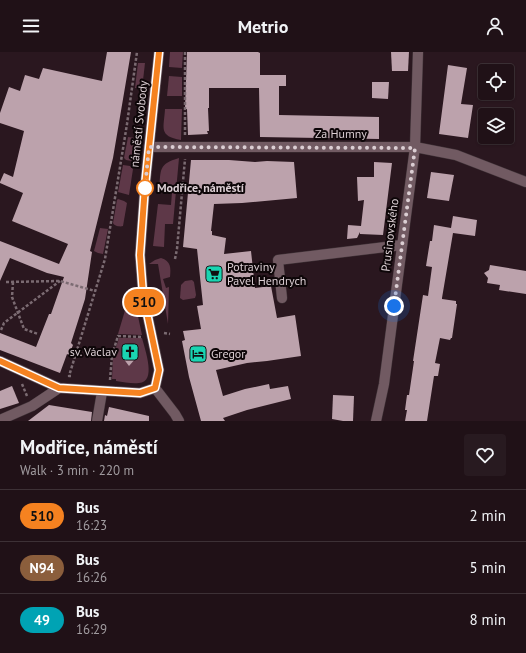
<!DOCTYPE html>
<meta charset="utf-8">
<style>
body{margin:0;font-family:"PT Sans",sans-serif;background:#281a20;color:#f1f3f6;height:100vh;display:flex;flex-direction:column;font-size:15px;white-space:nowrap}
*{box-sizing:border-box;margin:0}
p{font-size:13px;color:#a29da1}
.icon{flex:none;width:22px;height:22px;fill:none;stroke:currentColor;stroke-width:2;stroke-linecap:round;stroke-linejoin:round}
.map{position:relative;height:369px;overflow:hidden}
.drawer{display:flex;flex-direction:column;background:#201117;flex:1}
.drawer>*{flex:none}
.badge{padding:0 8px;border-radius:13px;font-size:14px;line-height:26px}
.controls{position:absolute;left:478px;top:12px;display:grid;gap:8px}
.controls a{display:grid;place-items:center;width:36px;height:36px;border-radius:4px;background:#201117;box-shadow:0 1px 3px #0004,0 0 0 1px #3d3136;font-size:20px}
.you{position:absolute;width:20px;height:20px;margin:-10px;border:3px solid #fff;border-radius:50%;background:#1a73e8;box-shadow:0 0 0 6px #1a73e833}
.map>.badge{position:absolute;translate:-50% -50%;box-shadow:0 0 0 2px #fff}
.round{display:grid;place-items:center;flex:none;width:42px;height:42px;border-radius:4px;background:#281a20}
.overview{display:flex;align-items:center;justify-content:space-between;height:68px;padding:0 20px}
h1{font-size:19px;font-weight:600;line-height:30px}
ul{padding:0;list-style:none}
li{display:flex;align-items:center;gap:12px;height:52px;padding:0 20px;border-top:1px solid #3d3136}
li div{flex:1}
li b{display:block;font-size:15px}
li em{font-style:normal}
li .badge{min-width:44px;font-weight:700;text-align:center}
header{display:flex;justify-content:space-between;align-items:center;height:52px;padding:0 20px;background:#201117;font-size:18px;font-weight:600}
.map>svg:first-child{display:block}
.green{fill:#5e3848}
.building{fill:#bca2ac}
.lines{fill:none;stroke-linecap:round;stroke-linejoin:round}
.minor-casing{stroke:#413439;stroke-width:11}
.path{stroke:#7b6b72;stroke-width:2.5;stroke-dasharray:3 2;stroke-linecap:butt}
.minor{stroke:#715a62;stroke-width:10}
.line-casing{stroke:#fff;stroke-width:9}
.line{stroke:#f58220;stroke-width:6}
.walk{stroke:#dbced3;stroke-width:4;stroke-dasharray:0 7.2}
.stop-dot{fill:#fff;stroke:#f58220;stroke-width:2}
.labels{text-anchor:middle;stroke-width:4;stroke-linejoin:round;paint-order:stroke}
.street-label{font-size:12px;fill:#dbced3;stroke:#0d0608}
.stop-label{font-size:12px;font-weight:bold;fill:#dbced3;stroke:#0d0608;text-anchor:start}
.poi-label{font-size:12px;fill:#dbced3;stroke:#0d0608;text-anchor:start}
</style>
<header><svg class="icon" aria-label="menu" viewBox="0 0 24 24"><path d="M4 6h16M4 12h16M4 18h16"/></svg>Metrio<svg class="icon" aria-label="person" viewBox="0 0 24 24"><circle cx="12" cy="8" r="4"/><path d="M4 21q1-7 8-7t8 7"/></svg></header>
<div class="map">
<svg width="526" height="369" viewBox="0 0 526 369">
<rect width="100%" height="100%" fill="#2a171f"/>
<!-- green -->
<g class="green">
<path d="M170,0h13l-1,16 -13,-1z"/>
<path d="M138,11h7l-3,26 -7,-1z"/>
<path d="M169,24l13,1v19h-15z"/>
<path d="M165,57h17l-1,31c-23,-4 -17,-12 -16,-31z"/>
<path d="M128,85l7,1c3,7 2,17 -3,23l-6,-1 -2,-2z"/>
<path d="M179,106l-6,66h-8l-1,23 -11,-1 5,-42 13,1 1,-13 -13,-2c2,-20 -1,-26 20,-32z"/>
<path d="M123,113l7,1 3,3 -4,26 -11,-3z"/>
<path d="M118,147l6,2 3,2 -4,23c-3,1 -9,0 -10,-3l4,-23z"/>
<path d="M100,176l8,1 -5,25 -5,-1 -4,-2z"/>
<path d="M161,206c10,3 10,10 9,19l-7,2 3,9 3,-1 -1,37 -10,-60h-9l6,-4z"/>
<path d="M192,228l2,2 2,13 -1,3 -12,2 -3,-2 1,-13 4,-4z"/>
<path d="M131,253l5,2 6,28 -24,-1 8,-27z"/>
<path d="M119,286h23c3,12 15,44 -3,45 -7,1 -15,-1 -23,-2v-2h-4l1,-22z"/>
</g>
<!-- building -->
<g class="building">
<path d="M107,0h24l-18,106 -23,93 2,1 -7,47 -14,44 2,2 -4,10 -2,-1 -7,19 -60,-23v-17l36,14 13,-33h2l13,-37 -17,-4 -37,-15 -10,23v-40l59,23 9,-20 -56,-23 11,-28 -23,-10v-1l4,-9 9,4 11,-46 -24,-8v-10l9,-26 11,4 5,-16 14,4 4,-11 59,13z"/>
<path d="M187,0h71l2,1v22h26v11h-7v29l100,2v22l-119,-2 -1,-49h-50v20h-1l1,23h-2l1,3 -20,1 -1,-26h-2z"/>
<path d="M391,0h18l-1,19h-16z"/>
<path d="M448,13l19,3 -6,36 12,1 -5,33 -29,-4z"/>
<path d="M372,30h17l-1,17 -16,-1z"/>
<path d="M191,108h38l26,2 12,-1 27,1 3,36 -55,5 -28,1 -3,27h1v4l14,3 -2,16 27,-3 4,37 16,-2 6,32 18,-3 6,41 -34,5 -20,2 -31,7 7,26 22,-7 24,-5 1,5 18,-3 3,13 -44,11 -24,8 2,3h-24l-12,-44 -7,-36 3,-1 -2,-9 18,-2 -4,-23 6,-1 -6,-56 -14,-2z"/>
<path d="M374,110l18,1 -9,72 -23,-1v-2l-3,6 -10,1 1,-14 13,1 3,-26 -6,1 -1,-24h17z"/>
<path d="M431,120l23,3 -5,26 -22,-3z"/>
<path d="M453,164l24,4 -2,16 -22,-3 -11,65v1l14,2v3h1l-5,34h-1l-1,2 -10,-2 -5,25 5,1 -2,12h-4l-7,45h-22l2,-11h-2l2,-15h2l5,-34h-1l10,-66 5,1 4,-29 -6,-1 4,-25h2l2,-16 17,3z"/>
<path d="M490,213l36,6v23l-27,-4 1,-5 -13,-2 1,-5 -4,-5 5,-3z"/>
<path d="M124,295h12v11l-7,8 -6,-8z"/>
<path d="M12,334l7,17 -19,6v-18z"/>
<path d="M333,343l21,1 -1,25h-10l-11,-2z"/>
<path d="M49,353l43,7 -1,9h-63z"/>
<path d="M109,355l40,9v5h-45l1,-6 2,1z"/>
</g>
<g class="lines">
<!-- minor casing -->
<g class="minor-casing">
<g id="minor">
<path d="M149,95h266l41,8 70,27"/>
<path d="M282,246l-4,-38 124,-15"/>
<path d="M0,309l59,27 81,5 15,-5"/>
<path d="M155,336l4,-18 -16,-76 -3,-39 5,-69 14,-134"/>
<path d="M155,336l20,26 4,7"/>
<path d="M0,368l32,-14 27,-18"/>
<path d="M97,369l5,-29"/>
<path d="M376,369l8,-37 31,-237 3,-95"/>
</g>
</g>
<!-- path -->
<g class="path">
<path d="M185,0v84"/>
<path d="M175,207l2,-10 8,-90"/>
<path d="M6,230l54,-1 35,10"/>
<path d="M13,230l-1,15 12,32 14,5"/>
<path d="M1,278l3,-7 56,-42"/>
<path d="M164,281l6,1"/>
<path d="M71,324h-2l36,-117 22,-135 10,-72"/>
<path d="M110,328l2,-25 6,-19 24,1"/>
<path d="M22,332l5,12"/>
</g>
<!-- minor -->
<use href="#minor" class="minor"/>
</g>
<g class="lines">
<!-- line casing -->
<g class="line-casing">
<path id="line" d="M0,309l59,27 81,5 15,-5 4,-18 -16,-76 -3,-39 5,-69 14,-134"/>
</g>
<!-- line -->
<use href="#line" class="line"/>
<!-- walk -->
<path class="walk" d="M145,136l4,-41 266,1 -21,158"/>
</g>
<!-- icons -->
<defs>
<g id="supermarket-square" transform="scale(0.9)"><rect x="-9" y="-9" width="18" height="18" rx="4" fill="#1ad5b2" stroke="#0d0608"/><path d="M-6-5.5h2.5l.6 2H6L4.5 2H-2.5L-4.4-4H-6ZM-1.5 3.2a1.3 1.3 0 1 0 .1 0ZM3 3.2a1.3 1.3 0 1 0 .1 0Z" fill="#111"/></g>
<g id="church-square" transform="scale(0.9)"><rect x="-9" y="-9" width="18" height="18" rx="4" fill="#1ad5b2" stroke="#0d0608"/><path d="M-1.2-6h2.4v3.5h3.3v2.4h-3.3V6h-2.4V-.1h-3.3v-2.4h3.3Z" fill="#111"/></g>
<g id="hotel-square" transform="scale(0.9)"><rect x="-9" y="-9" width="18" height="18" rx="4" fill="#1ad5b2" stroke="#0d0608"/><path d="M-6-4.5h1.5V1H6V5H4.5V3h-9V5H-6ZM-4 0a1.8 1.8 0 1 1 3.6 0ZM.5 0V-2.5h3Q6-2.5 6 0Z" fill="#111"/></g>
</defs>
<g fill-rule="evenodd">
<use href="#supermarket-square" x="214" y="222"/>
<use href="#church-square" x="130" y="300"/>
<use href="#hotel-square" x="198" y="302"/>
</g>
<!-- markers -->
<circle class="stop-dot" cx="145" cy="136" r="8"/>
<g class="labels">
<!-- street labels -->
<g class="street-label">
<text transform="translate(139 72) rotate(-84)" y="4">náměstí Svobody</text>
<text x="341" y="86">Za Humny</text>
<text transform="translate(390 183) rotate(-83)" y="4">Prusinovského</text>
</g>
<!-- stop labels -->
<g class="stop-label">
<text x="157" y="140">Modřice, náměstí</text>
</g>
<!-- poi labels -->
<g class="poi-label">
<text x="227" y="219">Potraviny<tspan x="227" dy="14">Pavel Hendrych</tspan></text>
<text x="117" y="304" text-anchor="end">sv. Václav</text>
<text x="211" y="306">Gregor</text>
</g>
</g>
</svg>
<div class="controls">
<a><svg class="icon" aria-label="locate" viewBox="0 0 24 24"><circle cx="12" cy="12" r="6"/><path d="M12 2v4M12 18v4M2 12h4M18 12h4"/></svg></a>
<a><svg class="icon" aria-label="layers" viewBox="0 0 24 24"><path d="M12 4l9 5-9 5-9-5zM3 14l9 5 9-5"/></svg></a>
</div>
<div class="you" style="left:394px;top:254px"></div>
<b class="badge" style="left:144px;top:250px;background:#f58220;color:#111">510</b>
</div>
<section class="drawer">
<div class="overview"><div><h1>Modřice, náměstí</h1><p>Walk · 3 min · 220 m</p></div><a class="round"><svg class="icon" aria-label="heart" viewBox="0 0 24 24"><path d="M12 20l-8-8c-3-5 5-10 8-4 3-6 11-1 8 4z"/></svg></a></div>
<ul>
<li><span class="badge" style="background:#f58220;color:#111">510</span><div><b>Bus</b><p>16:23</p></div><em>2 min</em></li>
<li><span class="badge" style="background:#8b5e3c;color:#fff">N94</span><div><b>Bus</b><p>16:26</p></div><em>5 min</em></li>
<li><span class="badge" style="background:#00a3b4;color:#fff">49</span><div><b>Bus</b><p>16:29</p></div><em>8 min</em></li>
</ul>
</section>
